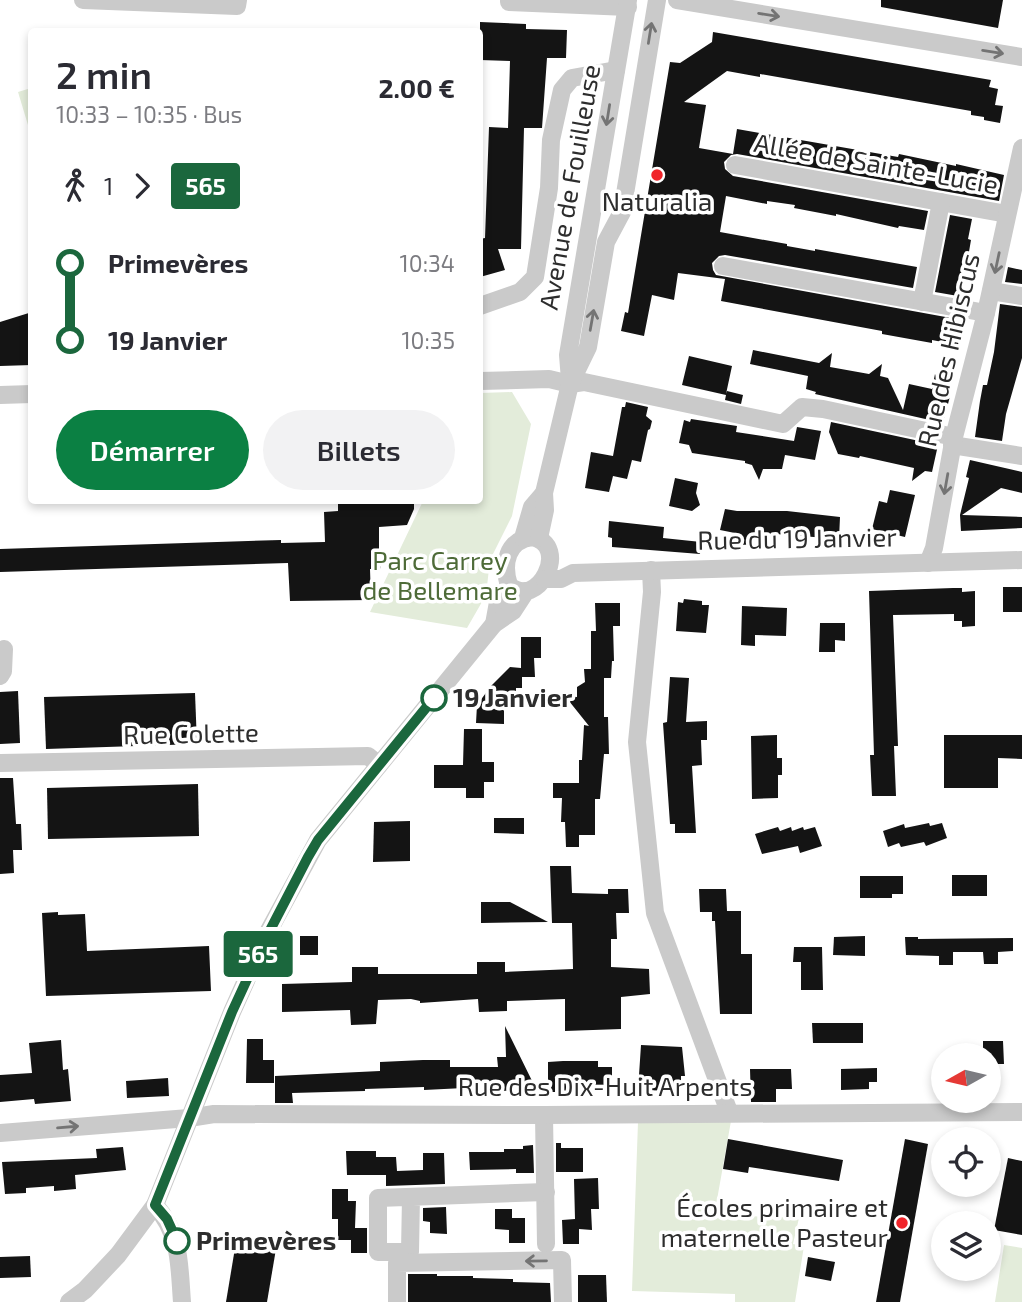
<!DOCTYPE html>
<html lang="fr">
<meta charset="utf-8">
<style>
body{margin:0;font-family:"Exo 2",sans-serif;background:#f2f2f3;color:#2b2b33;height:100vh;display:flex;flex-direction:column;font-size:26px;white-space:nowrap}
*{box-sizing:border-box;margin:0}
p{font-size:23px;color:#7c7c81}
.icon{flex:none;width:38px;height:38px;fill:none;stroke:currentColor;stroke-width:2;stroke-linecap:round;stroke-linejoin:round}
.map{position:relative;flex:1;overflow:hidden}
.details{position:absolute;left:28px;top:28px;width:455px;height:476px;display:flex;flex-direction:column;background:#fff;border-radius:7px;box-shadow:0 4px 10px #0003}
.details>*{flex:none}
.badge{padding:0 14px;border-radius:5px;font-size:24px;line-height:46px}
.needle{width:46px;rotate:262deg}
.fabs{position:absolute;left:931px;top:1043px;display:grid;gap:14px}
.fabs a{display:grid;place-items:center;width:70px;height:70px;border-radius:50%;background:#fff;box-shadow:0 4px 10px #0003;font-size:35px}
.map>.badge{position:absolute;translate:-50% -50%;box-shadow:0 0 0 4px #fff}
.legs{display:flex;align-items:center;gap:10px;height:77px;padding:0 28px;font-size:23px}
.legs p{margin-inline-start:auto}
.head{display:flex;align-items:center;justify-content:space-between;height:119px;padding:0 28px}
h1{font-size:38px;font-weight:600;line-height:52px}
.cta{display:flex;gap:14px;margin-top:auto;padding:14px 28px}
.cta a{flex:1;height:80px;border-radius:42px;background:#0b8043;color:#fff;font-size:28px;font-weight:600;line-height:80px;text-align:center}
.cta a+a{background:#f2f2f3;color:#2b2b33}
ul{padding:0 28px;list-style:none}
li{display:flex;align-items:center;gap:24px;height:77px;font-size:26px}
li i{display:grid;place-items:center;width:10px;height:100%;margin:0 9px;background:currentColor}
li i::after{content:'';width:18px;height:18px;margin:-9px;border:5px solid;border-radius:50%;background:#fff}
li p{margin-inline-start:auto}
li:first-child i{background:linear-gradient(#0000 50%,currentColor 0)}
li:last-child i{background:linear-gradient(currentColor 50%,#0000 0)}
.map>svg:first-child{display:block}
.green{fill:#e3ecda}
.building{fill:#141414}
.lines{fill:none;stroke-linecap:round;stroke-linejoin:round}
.minor{stroke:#cacaca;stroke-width:18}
.oneway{stroke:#747474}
.line-1-casing{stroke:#fff;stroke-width:16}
.line-1{stroke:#1b673d;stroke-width:10}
.poi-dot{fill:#f0242a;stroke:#fff;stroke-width:2.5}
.stop-1-dot{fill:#fff;stroke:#1b673d;stroke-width:3.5}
.labels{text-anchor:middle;stroke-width:7;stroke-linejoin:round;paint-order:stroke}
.street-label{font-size:26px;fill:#2d2d2d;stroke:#fff}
.poi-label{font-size:26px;fill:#2d2d2d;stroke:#fff}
.park-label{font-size:26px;fill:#4e6b38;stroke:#fff}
.stop-label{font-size:26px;font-weight:bold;fill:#2d2d2d;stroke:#fff;text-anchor:start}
</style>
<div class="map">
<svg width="1022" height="1302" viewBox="0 0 1022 1302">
<rect width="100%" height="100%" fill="#fff"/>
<!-- green -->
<g class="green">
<path d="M31,88h1l-1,47 -13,-43z"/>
<path d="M512,392l19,32 -19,92 -22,44 -4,35 -19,33 -97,-16 53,-111 57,-1v-107z"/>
<path d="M731,1121l-16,90 31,5 53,2 -6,26 11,2 -9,56h-60v-8l-103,-3 6,-169z"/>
<path d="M1004,1245l18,3v54h-27z"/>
</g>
<!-- building -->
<g class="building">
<path d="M881,0h122l-5,28 -117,-21z"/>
<path d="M480,22l46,2v5l41,1 -1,28h-19l-5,70h-18l-3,121h-23l7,21 -25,7v-38l5,-1 4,-111 19,1 2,-67 -30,-1z"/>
<path d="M713,32l278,48 -2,7 9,2 -3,16 8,1 -3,17 -16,-3v-3l-13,-2v-4l-211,-37v3l-33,-6 -43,31 22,3 -7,43 34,6 4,-25 161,28 1,-3 57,12v-2l48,11 -5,26 -262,-47 -6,1 -7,7 1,7 8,7 195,35 -4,19 -25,-4 -1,2 -62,-14v2l-42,-8 1,-3 -28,-4v3l-41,-8 -6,36 67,12v2l28,5v-2l102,18 -4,21 -188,-33 -6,1 -7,7 1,7 3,5 246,45 -4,25 -26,-5v3l-50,-9v-3l-161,-30 4,-22 -47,-6 -4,27 -22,-5 -8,41 -23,-5 4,-19 3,1 42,-251 10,1 32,-21z"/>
<path d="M950,215l22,4 -4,20 3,1 -6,35 -3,-1 -4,22 -23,-4z"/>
<path d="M1008,267l14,3v14l-17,-2z"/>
<path d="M1000,304l22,3v51l-16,56 -4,27 -27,-4 5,-36 3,-16h4l7,-33z"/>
<path d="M32,312v53l-32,1v-44z"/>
<path d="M753,350l66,13 13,-10 -2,14 39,7 13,-10 -2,12 8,2 15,32 6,-26 23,5 3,-15 8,16 8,2 -7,28 -1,3 -128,-29 1,-2 -10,-3 2,-13 -58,-12z"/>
<path d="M689,356l43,10 -6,28 1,-3 16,4 -2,9 -16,-4 1,-5 -44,-10z"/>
<path d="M626,402l22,5 -2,9 6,5 -2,8 -2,1 -7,32 -9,-2 -5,19 -14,-3 -4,16 -24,-4 6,-36 22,4 9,-49h3z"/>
<path d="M691,419l46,7 -1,6 58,9 3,-14 24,4 -6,29 -30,-5 -3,14h-19l-4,11 -7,-15 -7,-2v-2l-53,-8 -3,-8 -10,-2 5,-23 6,2z"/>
<path d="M831,422l107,23 -6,27 -7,-1 -13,10 2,-13 -54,-12 -1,2 -21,-4 -9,-22z"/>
<path d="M970,460l52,12v21l-21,-5 -39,27 60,2v11l-61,3 -1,-16 9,-37 -3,-1z"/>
<path d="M675,478l23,5 -2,10 4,12 -8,6 -23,-5z"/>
<path d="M890,490l25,5 -10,42 -33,-8 7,-28 8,2z"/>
<path d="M338,500h76v9l-7,16 -28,2v27l3,2 -2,13h-10l1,31 -81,1 -2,-38 -288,9v-23l281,-9v3l44,-1 -1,-30 14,-1z"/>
<path d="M725,509l12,2h50l53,6 -1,22 -63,-5v3h-5v7l-36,1v-12l-15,-3z"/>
<path d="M609,521l55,6 -1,11 38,4 -1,12 -88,-7v-9l-4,-1z"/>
<rect x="1003" y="587" width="19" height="25"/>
<path d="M953,588h9v4l13,-1v35l-13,1v-6h-8v-7l-61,1 5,131h-4l2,50h-24l-2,-41h4l-5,-164z"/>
<path d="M684,599l18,2v4h7l-3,28 -30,-2 2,-29 5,1z"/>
<path d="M595,603h25v23h-7l1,35h-2l-1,17h-7v39h4l1,37h-5l-4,45h-5v36h-16v12h-13l-1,-25h-4l1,-24h-9v-15h26v-23h3l2,-35 5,1 -24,-30 12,1v-10l8,-5 -1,-13h7v-38h5z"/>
<path d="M742,606l45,2 -1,28 -31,-1v11l-14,-1z"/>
<path d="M820,623h25v18l-10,-1v12h-16z"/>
<path d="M521,637h20v21h-7l1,19h-13v11h-6v7h-9v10l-3,3v16l-28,-1 1,-18 14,-19 19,-19 11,1z"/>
<path d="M670,677l19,1 -3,44 21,-1v19h-6l1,25 -10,1 4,67h-21v-9h-5l-7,-101 4,-1z"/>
<path d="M18,691l2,52 -20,1v-52z"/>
<path d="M195,693l2,51 -151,5 -2,-52z"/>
<path d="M464,729h18v33h12v20h-10v16h-18v-10h-32v-23h29z"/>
<path d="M777,735v23h5v17h-4v23l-26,1 -1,-63z"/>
<path d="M944,735h78v24l-24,-1v30h-54z"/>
<path d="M0,778h13l3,46h5l1,26h-9l1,23 -14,1z"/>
<path d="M198,784l1,52 -151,3 -1,-51z"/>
<path d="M494,818h30v16l-30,-1z"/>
<path d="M410,821v40l-37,1 1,-40z"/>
<path d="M929,823l1,3 12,-3 5,15 -21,8 -2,-4 -23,5 -2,-4 -11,4 -5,-16 21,-7 1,4z"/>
<path d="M778,827l2,4 11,-4 1,4 11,-4 1,3 11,-3 7,19 -22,7 -2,-7 -36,8 -7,-20z"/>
<path d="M550,866h21l1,27 36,1v-5h20l1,24h-13l1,26h-6v28l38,2 1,25 -29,3v32l-56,2v-32l-58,2v10l-28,1 -1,-13 -58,4v-2l-9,-2 -33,1 -2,24 -25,1 -1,-15 -68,2v-28l70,-2v-15h26v7h99v-12h28v10l68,-3 -1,-46h-20z"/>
<rect x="952" y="875" width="35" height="21"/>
<path d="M860,876h43v18h-11v4h-32z"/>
<path d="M699,889h27l1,22h14v43h11v60h-32l-5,-93h-3v-9h-12z"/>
<path d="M481,902h29l38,20 -67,1z"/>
<path d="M58,912v3l27,-1 2,37 122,-5 2,45 -165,5 -4,-83z"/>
<rect x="300" y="936" width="18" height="19"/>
<path d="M865,936v20l-32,-1 1,-18z"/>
<path d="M905,937h13v2l95,-1v13l-15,1v12h-14l-1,-12h-30v13h-14v-9l-33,-1z"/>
<path d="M794,947h28l1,43h-22v-28h-8z"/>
<path d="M812,1023h51v20h-50z"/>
<path d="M505,1026l33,67h-20v-3l-54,3v-5l-40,2v-3l-59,2v2l-73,2 1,10h-18v-27l105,-5v-9l43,-2h27v7h48l-1,-10h9z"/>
<path d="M247,1039h16v21h11v23h-28z"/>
<path d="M61,1040l2,30 5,-1 3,32 -36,3 -1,-5 -34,3v-27l32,-2 -3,-30z"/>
<path d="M983,1041h20l1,23h-15v-9h-6z"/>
<path d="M641,1045l41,2 3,29h-4v15l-43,-1z"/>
<path d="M563,1061h35v6h14v21h-40v4h-24v-30z"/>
<path d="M877,1068v14h-8v7l-28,1v-21z"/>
<path d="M750,1069h41l1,20h-16v13h-25z"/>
<path d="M168,1078l1,18 -42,2 -1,-17z"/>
<path d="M728,1139l115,21 -4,21 -90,-14 -1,6 -25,-4z"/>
<path d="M905,1139l23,5 -28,158h-24z"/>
<path d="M556,1143h5v5h22v24h-27z"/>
<path d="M533,1145l1,28h-18v-4l-46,1 -1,-18h35v-3h19v-3z"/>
<path d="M123,1147l3,23 -51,5 1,14 -22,2v-5l-28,2v5l-21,1 -3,-32 95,-4 -1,-9z"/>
<path d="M346,1151h30v6h20l1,14 26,-1v-17h21l1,31 -59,2v-11h-39z"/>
<path d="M1008,1158l14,3v74l-28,-5z"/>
<path d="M598,1178l1,31h-8l1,21 -13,-1v15h-16l-1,-24 13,-1 -1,-40z"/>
<path d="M332,1189h16v12h8l-1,27h12v25h-16v-13h-13v-21h-6z"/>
<path d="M446,1207l1,27 -17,-1v-11l-7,-1v-13z"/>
<path d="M495,1209h17v9h13v25h-16v-13l-14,-1z"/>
<path d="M237,1236l40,7 -10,59h-41z"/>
<path d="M30,1256l1,21 -31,1v-21z"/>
<path d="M808,1257l27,5 -4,19 -26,-5z"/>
<path d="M408,1274h29v2h36v2l40,1v3l37,1 1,19h-143z"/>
<path d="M578,1275h28l1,27h-29z"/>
</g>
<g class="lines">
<!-- minor -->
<g class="minor">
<path d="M83,0l154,6 1,-6"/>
<path d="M509,0v2l119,5"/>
<path d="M677,0l345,57"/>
<path d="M735,165l272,49"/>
<path d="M723,266l263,47"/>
<path d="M991,291l31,5"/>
<path d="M922,302l19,-100"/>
<path d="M480,306l40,-14 15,-15 14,-89 2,-48 11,-50 10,-12 44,-8"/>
<path d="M570,380l-2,-25 60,-355"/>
<path d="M480,381l69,-2 21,5 14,-2 199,42 19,-17 21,2 131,28"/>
<path d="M0,395l32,-1"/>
<path d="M952,445l70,11"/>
<path d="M532,537c40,8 5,75 -23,48 -7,-21 -2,-45 23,-48z"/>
<path d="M523,538l9,-31 12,-14"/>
<path d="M539,538l6,-28 -1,-17 26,-109 18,-37 18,-105 16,-30 35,-212"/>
<path d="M928,563l6,-15 20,-111 32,-124 36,-165"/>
<path d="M651,570l1,22 -15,150 18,171 74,199"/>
<path d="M545,579h16l12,-6 449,-13"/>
<path d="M494,624l4,-22 11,-17"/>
<path d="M0,676l3,-5 1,-22"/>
<path d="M0,763l368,-7 11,9"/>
<path d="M544,1115l2,129"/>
<path d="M0,1133l189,-15 25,-4 330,1 478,-3"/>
<path d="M411,1197l-1,55h-32v-54l168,-6"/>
<path d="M155,1205c26,30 24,59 27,97"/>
<path d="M69,1302l16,-12 33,-35 37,-50 77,-193 34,-76 52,-96 176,-216 19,-13 13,-20"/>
<path d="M397,1302v-39l165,-3 1,42"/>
</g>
</g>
<!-- one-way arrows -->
<defs><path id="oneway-shaft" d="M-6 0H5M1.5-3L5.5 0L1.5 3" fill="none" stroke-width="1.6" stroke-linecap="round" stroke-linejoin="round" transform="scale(1.75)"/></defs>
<g class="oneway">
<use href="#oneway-shaft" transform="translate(769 15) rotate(9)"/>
<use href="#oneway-shaft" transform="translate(650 33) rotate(-81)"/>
<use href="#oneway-shaft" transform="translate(993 52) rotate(9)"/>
<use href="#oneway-shaft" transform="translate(608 115) rotate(99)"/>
<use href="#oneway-shaft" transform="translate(997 263) rotate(102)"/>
<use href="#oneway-shaft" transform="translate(592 320) rotate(-80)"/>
<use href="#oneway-shaft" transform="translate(946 484) rotate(100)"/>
<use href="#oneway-shaft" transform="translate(68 1127) rotate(-5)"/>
<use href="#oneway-shaft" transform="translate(536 1261) rotate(179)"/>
</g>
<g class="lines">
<!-- line-1 casing -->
<g class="line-1-casing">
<path id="line-1" d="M177,1241l-10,-22 -12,-14 77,-193 35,-76 41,-79 10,-17 116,-142"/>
</g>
<!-- line-1 -->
<use href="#line-1" class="line-1"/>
</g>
<!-- markers -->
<g class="poi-dot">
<circle cx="657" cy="175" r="7"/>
<circle cx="902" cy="1223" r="7"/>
</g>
<g class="stop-1-dot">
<circle cx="434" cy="698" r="12"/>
<circle cx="177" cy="1241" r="12"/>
</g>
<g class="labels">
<!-- street labels -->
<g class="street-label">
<text transform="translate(876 164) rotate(10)" y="9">Allée de Sainte-Lucie</text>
<text transform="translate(570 187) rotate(-80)" y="9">Avenue de Fouilleuse</text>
<text transform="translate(949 350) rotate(-77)" y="9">Rue des Hibiscus</text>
<text transform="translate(797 539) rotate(-1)" y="9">Rue du 19 Janvier</text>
<text transform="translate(191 734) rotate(-1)" y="9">Rue Colette</text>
<text x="605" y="1096">Rue des Dix-Huit Arpents</text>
</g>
<!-- poi labels -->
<g class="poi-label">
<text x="657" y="211">Naturalia</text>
<text x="888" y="1217" text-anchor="end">Écoles primaire et<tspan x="888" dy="30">maternelle Pasteur</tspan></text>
</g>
<!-- park labels -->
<g class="park-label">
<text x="440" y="570">Parc Carrey<tspan x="440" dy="30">de Bellemare</tspan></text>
</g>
<!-- stop labels -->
<g class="stop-label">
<text x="453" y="707">19 Janvier</text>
<text x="196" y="1250">Primevères</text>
</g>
</g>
</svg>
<div class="fabs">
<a><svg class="needle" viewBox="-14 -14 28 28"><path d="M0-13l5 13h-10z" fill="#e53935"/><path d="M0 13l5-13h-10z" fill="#7c7c81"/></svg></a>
<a><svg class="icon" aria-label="locate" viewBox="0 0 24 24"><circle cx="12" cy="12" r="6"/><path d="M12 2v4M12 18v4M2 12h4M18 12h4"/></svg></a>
<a><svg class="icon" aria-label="layers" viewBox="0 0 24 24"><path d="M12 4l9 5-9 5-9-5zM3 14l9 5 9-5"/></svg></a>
</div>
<b class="badge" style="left:258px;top:954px;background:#1b673d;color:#fff">565</b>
<section class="details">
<div class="head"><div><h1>2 min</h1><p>10:33 – 10:35 · Bus</p></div><b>2.00 €</b></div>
<div class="legs"><svg class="icon" aria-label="walk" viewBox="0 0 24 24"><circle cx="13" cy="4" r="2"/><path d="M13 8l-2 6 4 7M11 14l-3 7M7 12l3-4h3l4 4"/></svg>1<svg class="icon" aria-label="forward" viewBox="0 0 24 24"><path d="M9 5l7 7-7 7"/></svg><b class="badge" style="background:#1b673d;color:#fff">565</b></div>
<ul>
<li><i style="color:#1b673d"></i><b>Primevères</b><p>10:34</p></li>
<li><i style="color:#1b673d"></i><b>19 Janvier</b><p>10:35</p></li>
</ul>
<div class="cta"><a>Démarrer</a><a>Billets</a></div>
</section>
</div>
